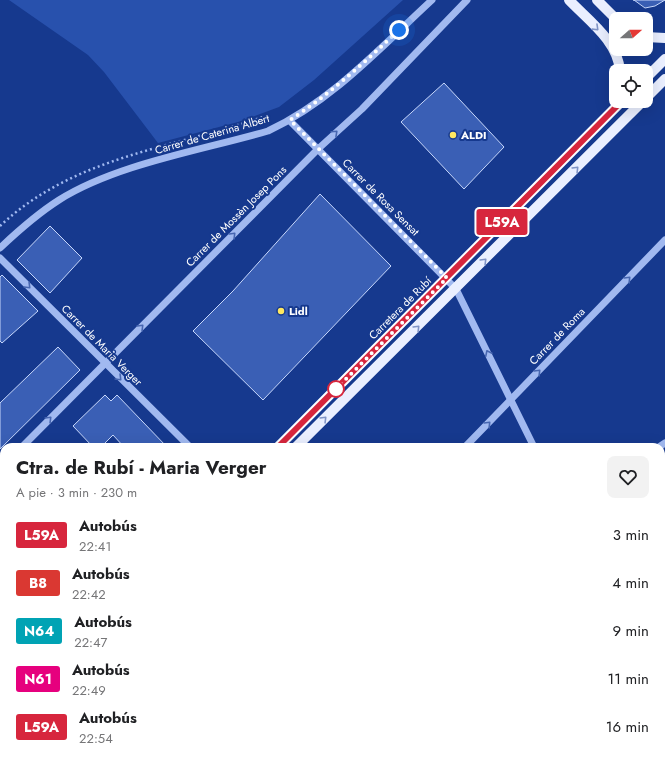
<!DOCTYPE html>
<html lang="es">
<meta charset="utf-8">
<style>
body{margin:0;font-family:Jost,sans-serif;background:#f2f2f2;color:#202124;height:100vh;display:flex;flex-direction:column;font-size:15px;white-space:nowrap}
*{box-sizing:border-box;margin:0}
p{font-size:13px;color:#757577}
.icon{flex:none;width:22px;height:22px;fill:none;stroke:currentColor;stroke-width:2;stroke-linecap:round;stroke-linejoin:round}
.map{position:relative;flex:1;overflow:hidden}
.panel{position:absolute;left:0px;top:443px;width:665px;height:316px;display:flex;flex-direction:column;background:#fff;border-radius:12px 12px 0 0;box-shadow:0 4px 16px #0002}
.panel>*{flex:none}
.badge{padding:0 8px;border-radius:3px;font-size:14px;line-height:26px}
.needle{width:26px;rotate:69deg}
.fabs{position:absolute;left:609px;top:12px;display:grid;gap:8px}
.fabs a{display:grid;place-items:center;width:44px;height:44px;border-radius:8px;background:#fff;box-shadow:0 4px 16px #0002;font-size:20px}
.you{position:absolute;width:20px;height:20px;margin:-10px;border:3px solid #fff;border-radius:50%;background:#1a73e8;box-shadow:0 0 0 6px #1a73e833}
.map>.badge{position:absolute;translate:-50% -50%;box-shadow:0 0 0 2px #fff}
.round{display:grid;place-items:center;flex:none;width:42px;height:42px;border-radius:8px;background:#f2f2f2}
.head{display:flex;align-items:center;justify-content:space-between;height:68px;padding:0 16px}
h1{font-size:19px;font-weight:700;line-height:30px}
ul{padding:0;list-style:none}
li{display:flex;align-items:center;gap:12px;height:48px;padding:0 16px}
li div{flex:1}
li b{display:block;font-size:15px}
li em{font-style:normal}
li .badge{min-width:44px;font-weight:700;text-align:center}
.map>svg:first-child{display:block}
.green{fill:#2851ad}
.building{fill:#3a5fb5;stroke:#c7d7fb}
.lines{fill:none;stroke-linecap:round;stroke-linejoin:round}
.path{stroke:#a1b9f0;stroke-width:2.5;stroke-dasharray:2 3;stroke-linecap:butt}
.minor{stroke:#a1b9f0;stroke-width:7}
.major{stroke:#eaefff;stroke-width:10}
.oneway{stroke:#8094c6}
.oneway2{stroke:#4766b0}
.line-casing{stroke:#fff;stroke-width:9}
.line{stroke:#d7263d;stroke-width:6}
.walk{stroke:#fff;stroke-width:4;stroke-dasharray:0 7.2}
.poi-dot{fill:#ffe860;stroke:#16398e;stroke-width:1.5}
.stop-dot{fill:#fff;stroke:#d7263d;stroke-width:2}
.labels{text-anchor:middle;stroke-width:4;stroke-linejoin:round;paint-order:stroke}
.street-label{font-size:11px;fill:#fff;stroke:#16398e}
.poi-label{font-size:11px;font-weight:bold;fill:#fff;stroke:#16398e;text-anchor:start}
</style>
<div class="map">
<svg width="665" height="759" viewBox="0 0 665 759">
<rect width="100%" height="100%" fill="#16398e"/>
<!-- green -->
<g class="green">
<path d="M9,0h394l-89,80 -35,27 -41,15 -80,21 -54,-71 -16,-17z"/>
<path d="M0,577l4,4v28l-4,-4z"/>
</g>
<!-- building -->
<g class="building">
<path d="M634,0h-1h32l-10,6 -10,2z"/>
<path d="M444,83l60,64 -40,42 -63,-67z"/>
<path d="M320,194l71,72 -128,134 -70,-69 40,-40z"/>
<path d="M50,226l32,32 -32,35 -33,-33z"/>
<path d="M2,275l36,36 -36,32 -2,-2v-64z"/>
<path d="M58,347l22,23 -80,79v-46z"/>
<path d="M105,395l6,6 6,-6 50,52h-43l-11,-12 -12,12h-8l-20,-21z"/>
<path d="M4,498v57l-4,-4v-49z"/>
</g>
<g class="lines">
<!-- path -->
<path class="path" d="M0,226c73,-69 172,-78 263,-109l1,4"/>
<!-- minor -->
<g class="minor">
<path d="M290,121l166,168 78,158"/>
<path d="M0,248c19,-18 37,-34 59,-48 57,-36 144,-50 209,-69 64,-30 113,-84 164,-131"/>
<path d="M0,258l190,189"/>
<path d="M22,447l296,-298 44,-40 105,-109"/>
<path d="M465,447l200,-207"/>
<path d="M659,447l6,-4"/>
<path d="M0,469l4,-4"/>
<path d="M0,565l4,4"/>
<path d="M661,578l4,-3"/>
<path d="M0,615l4,4"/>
<path d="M661,707l4,8"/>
<path d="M166,755l4,4"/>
<path d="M330,759l4,-4"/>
<path d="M501,759l9,-4"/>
</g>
<!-- major -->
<g class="major">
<path d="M569,0c19,20 49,41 51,71"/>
<path d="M597,0l19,19"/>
<path d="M646,37l19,1"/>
<path d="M646,78l19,-19"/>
<path d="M646,98l19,-19"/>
<path d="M278,447l344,-346"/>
<path d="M296,447l347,-346"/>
<path d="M0,724l4,-4"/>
<path d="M0,745l4,-4"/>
</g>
</g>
<!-- one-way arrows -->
<defs><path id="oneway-chevron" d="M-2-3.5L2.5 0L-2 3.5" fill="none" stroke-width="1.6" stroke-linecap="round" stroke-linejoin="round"/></defs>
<g class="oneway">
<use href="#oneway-chevron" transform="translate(596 28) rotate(44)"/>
<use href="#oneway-chevron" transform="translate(576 169) rotate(-45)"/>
<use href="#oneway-chevron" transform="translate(484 261) rotate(-45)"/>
<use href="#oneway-chevron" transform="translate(417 328) rotate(-45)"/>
<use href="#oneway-chevron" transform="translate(324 419) rotate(-45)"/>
</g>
<g class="oneway2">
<use href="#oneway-chevron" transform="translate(335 133) rotate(-43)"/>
<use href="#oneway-chevron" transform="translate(233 235) rotate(-45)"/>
<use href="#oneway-chevron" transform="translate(628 279) rotate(-46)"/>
<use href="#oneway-chevron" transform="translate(28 286) rotate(45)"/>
<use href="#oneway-chevron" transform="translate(141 327) rotate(-45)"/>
<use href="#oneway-chevron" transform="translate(488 353) rotate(-116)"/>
<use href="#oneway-chevron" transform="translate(538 372) rotate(-46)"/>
<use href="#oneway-chevron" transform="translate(119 378) rotate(45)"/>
<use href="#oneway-chevron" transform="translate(49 419) rotate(-45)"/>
<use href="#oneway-chevron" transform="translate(488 424) rotate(-46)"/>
</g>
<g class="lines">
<!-- line casing -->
<g class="line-casing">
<path id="line" d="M278,447l344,-346"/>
</g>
<!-- line -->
<use href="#line" class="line"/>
<!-- walk -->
<path class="walk" d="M336,389l111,-111 -157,-158c40,-26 74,-57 109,-90"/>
</g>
<!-- markers -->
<g class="poi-dot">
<circle cx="453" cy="135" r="4"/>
<circle cx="281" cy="311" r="4"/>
</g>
<circle class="stop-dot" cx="336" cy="389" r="8"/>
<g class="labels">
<!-- street labels -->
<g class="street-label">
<text transform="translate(212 134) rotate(-16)" y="4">Carrer de Caterina Albert</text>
<text transform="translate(381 197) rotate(45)" y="4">Carrer de Rosa Sensat</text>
<text transform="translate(236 216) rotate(-45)" y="4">Carrer de Mossèn Josep Pons</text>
<text transform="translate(400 308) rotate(-45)" y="4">Carretera de Rubí</text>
<text transform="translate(557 336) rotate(-46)" y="4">Carrer de Roma</text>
<text transform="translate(102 345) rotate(45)" y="4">Carrer de Maria Verger</text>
</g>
<!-- poi labels -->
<g class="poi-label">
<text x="461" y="139">ALDI</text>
<text x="289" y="315">Lidl</text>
</g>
</g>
</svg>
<div class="fabs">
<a><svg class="needle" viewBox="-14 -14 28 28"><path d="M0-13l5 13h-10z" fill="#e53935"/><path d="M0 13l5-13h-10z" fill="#757577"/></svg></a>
<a><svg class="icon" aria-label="locate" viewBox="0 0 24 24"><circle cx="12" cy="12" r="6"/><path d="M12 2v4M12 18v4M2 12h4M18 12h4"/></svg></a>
</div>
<div class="you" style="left:399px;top:30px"></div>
<b class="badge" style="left:502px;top:222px;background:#d7263d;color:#fff">L59A</b>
<section class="panel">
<div class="head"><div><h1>Ctra. de Rubí - Maria Verger</h1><p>A pie · 3 min · 230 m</p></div><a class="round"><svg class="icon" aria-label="heart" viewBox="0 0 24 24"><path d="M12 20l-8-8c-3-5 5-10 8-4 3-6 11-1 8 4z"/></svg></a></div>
<ul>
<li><span class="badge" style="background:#d7263d;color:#fff">L59A</span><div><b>Autobús</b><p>22:41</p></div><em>3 min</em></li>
<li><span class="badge" style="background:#da3832;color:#fff">B8</span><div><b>Autobús</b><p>22:42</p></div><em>4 min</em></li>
<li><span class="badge" style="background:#00a3b4;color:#fff">N64</span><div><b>Autobús</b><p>22:47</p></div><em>9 min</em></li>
<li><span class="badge" style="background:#e6007e;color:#fff">N61</span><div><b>Autobús</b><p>22:49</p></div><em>11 min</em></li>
<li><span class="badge" style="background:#d7263d;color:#fff">L59A</span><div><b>Autobús</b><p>22:54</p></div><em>16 min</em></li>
</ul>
</section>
</div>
